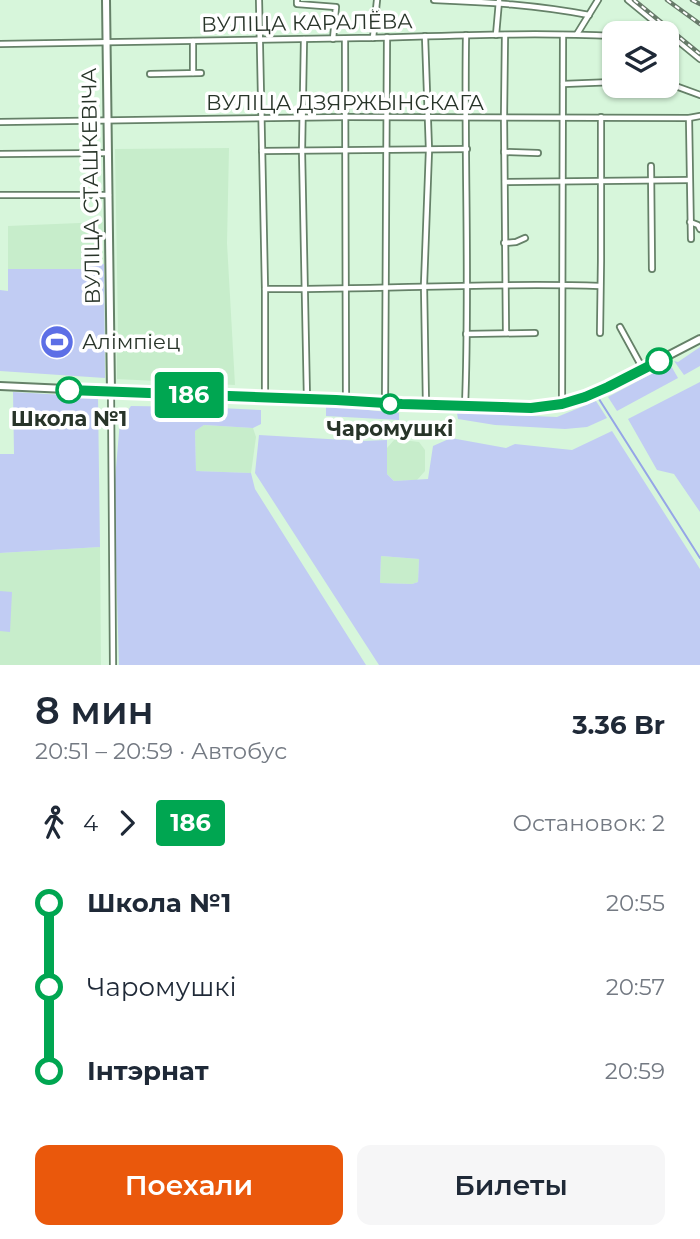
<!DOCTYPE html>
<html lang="ru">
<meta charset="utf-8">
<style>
body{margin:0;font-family:Montserrat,sans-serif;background:#f6f6f7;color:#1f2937;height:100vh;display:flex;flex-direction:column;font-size:26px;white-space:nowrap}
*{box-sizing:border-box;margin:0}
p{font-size:23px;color:#747a83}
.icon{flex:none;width:38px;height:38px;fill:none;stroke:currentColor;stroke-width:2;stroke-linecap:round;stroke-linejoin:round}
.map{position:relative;height:665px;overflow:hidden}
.sheet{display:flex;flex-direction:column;background:#fff;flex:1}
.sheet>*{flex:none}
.badge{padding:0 14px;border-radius:5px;font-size:24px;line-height:46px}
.fabs{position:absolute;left:602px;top:21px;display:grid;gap:14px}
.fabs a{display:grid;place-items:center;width:77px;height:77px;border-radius:14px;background:#fff;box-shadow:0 2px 5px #0004;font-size:35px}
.map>.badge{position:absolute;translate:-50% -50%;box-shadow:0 0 0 4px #fff}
.legs{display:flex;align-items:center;gap:10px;height:77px;padding:0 35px;font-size:23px}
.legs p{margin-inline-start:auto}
.overview{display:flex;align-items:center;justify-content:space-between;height:119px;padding:0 35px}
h1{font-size:38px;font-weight:600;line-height:52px}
.action{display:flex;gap:14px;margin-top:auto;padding:14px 35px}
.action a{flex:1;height:80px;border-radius:14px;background:#ea580c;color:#fff;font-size:28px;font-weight:600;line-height:80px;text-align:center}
.action a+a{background:#f6f6f7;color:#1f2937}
ul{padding:0 35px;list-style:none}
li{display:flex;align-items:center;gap:24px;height:84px;font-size:26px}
li i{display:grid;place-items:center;width:10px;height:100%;margin:0 9px;background:currentColor}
li i::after{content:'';width:18px;height:18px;margin:-9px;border:5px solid;border-radius:50%;background:#fff}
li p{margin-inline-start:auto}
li:first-child i{background:linear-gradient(#0000 50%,currentColor 0)}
li:last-child i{background:linear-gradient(currentColor 50%,#0000 0)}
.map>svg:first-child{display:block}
.built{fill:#c7edcb}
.green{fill:#c1ccf3;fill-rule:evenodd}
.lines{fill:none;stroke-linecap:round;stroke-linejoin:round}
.stream{stroke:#95a5e7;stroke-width:2}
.minor-casing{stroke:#658168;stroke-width:8}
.major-casing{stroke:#658168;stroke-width:10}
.minor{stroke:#fff;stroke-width:4.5}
.major{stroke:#fff;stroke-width:6}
.rail-casing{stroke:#677a69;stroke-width:4.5}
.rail{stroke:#fff;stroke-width:2;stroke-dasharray:5;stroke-linecap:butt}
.line-1-casing{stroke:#fff;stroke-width:16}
.line-1{stroke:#00a651;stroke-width:10}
.stop-1-dot{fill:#fff;stroke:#00a651;stroke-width:3.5}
.labels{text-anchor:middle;stroke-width:7;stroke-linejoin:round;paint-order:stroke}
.street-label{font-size:21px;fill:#283429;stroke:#fff}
.poi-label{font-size:21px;fill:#283429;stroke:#fff;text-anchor:start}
.stop-label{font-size:21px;font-weight:bold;fill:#283429;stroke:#fff}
</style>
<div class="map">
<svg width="700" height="665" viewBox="0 0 700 665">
<rect width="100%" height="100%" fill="#d7f6db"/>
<!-- built -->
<g class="built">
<path d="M229,148l-2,95 8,142 -118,-6v-45l1,-4 -3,-181z"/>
<path d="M103,222l1,42h-14v5h-82v-43z"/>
<path d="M204,425l49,3 3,9 -5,36 -55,-2 -1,-40z"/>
<path d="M395,439l24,3 6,8v21l-8,9 -23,1 -7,-7v-26z"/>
<path d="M100,547l1,118h-101v-112z"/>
<path d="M381,556l38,3 -1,23 -6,2 -32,-1z"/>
</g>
<!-- green -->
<g class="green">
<path d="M90,263l14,1 1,114 -105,-7v-81l8,1v-22h81z"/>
<path d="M700,347v19l-16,9 -10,-14 4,1z"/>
<path d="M670,364l8,14 -61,33 -9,-14z"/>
<path d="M700,382v130l-26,-38 -17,-4 -29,-51z"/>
<path d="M13,392l85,5 2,150 -100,6v-99h14z"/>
<path d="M596,401l11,17 -20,9 -22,2 -70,-4 -37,-6 -1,-6 100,4z"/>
<path d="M131,406l68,1 62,3v14l-8,4 -49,-3 -9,6 1,40 55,2 4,16 111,176h-247l-5,-174 6,-70z"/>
<path d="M326,406l73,7v7l-73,-4z"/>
<path d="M612,431l88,138v96h-321l-124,-192 4,-38 103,6 25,-1v34l7,7 34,-2 5,-33 18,-8 55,10 9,-4 57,6zM381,556l38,3 -1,23 -6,2 -32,-1z"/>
<path d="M0,591l12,1 -2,40 -10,-1z"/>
</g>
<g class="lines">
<!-- stream -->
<path class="stream" d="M599,399l101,159"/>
<!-- minor casing -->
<g class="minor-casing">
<g id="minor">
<path d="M259,0l6,289v108"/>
<path d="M297,0v4l39,3 -3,32"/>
<path d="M434,0c54,2 102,5 155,15"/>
<path d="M628,0l72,59"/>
<path d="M577,34l21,-34"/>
<path d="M496,35l3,-34"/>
<path d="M505,35l-1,82 2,216"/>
<path d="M425,36l4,114 -5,135 2,120"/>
<path d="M373,38l4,-38"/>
<path d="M304,39l-2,112 5,248"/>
<path d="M345,39l1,362"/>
<path d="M0,44c120,-1 240,-3 360,-6 85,-2 170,-6 254,-2"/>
<path d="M193,73v-32"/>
<path d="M150,74l51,-1"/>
<path d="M667,80l3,4 30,11"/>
<path d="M563,84l51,-2"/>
<path d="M689,118l2,121"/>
<path d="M0,122l346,-5 343,1 11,-2"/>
<path d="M262,151l205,-2"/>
<path d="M504,152l34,1"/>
<path d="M0,154l108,-1"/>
<path d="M651,166l1,103"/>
<path d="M505,182l184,-2"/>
<path d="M0,195h109"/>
<path d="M690,222l8,3 2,4"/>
<path d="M504,243l12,-1 9,-4"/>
<path d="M265,289c112,1 223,-7 335,-3"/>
<path d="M620,327l23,42"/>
<path d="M600,333l1,-72v-144"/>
<path d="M466,334l69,-1"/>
<path d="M111,392l2,273"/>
<path d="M385,403l2,-366"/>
<path d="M562,403l1,-368"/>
<path d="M465,406c5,-124 -1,-248 1,-371"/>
</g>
</g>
<!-- major casing -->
<g class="major-casing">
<g id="major">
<path d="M106,0l5,392"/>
<path d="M0,386l402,18 134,4 37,-6 25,-10 102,-53"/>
</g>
</g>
<!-- minor -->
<use href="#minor" class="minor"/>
<!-- major -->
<use href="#major" class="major"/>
<!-- rail casing -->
<g class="rail-casing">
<g id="rail">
<path d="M634,0l66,54"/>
<path d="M667,0l33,24"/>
<path d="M692,0l8,4"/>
</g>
</g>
<!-- rail -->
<use href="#rail" class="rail"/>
</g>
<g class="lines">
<!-- line-1 casing -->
<g class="line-1-casing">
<path id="line-1" d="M69,390l267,10 66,4 129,4 31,-4 23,-7 23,-10 51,-26"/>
</g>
<!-- line-1 -->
<use href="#line-1" class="line-1"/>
</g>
<!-- icons -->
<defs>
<g id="stadium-disc" transform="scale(1.75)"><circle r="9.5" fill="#5d6fe6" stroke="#fff"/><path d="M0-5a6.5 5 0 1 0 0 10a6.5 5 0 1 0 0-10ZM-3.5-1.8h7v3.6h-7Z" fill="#fff"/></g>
</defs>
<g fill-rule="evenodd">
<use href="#stadium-disc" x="57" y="342"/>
</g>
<!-- markers -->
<g class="stop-1-dot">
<circle cx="659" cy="361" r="12"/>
<circle cx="69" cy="390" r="12"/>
<circle cx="390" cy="404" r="9"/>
</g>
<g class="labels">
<!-- street labels -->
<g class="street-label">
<text transform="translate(307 23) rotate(-1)" y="7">ВУЛІЦА КАРАЛЁВА</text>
<text x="345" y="110">ВУЛІЦА ДЗЯРЖЫНСКАГА</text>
<text transform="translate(91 186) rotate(-91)" y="7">ВУЛІЦА СТАШКЕВІЧА</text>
</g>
<!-- poi labels -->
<g class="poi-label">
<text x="82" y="349">Алімпіец</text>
</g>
<!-- stop labels -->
<g class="stop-label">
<text x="69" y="426">Школа №1</text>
<text x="390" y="436">Чаромушкі</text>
</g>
</g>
</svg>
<div class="fabs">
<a><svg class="icon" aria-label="layers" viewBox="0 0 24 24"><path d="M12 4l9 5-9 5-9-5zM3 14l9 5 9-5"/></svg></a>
</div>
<b class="badge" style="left:189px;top:395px;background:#00a651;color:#fff">186</b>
</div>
<section class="sheet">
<div class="overview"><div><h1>8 мин</h1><p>20:51 – 20:59 · Автобус</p></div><b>3.36 Br</b></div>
<div class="legs"><svg class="icon" aria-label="walk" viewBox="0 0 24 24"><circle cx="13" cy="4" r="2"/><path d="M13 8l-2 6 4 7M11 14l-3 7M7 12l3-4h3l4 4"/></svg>4<svg class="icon" aria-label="forward" viewBox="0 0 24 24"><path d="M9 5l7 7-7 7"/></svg><b class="badge" style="background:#00a651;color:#fff">186</b><p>Остановок: 2</p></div>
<ul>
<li><i style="color:#00a651"></i><b>Школа №1</b><p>20:55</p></li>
<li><i style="color:#00a651"></i><span>Чаромушкі</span><p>20:57</p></li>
<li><i style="color:#00a651"></i><b>Інтэрнат</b><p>20:59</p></li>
</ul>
<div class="action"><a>Поехали</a><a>Билеты</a></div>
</section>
